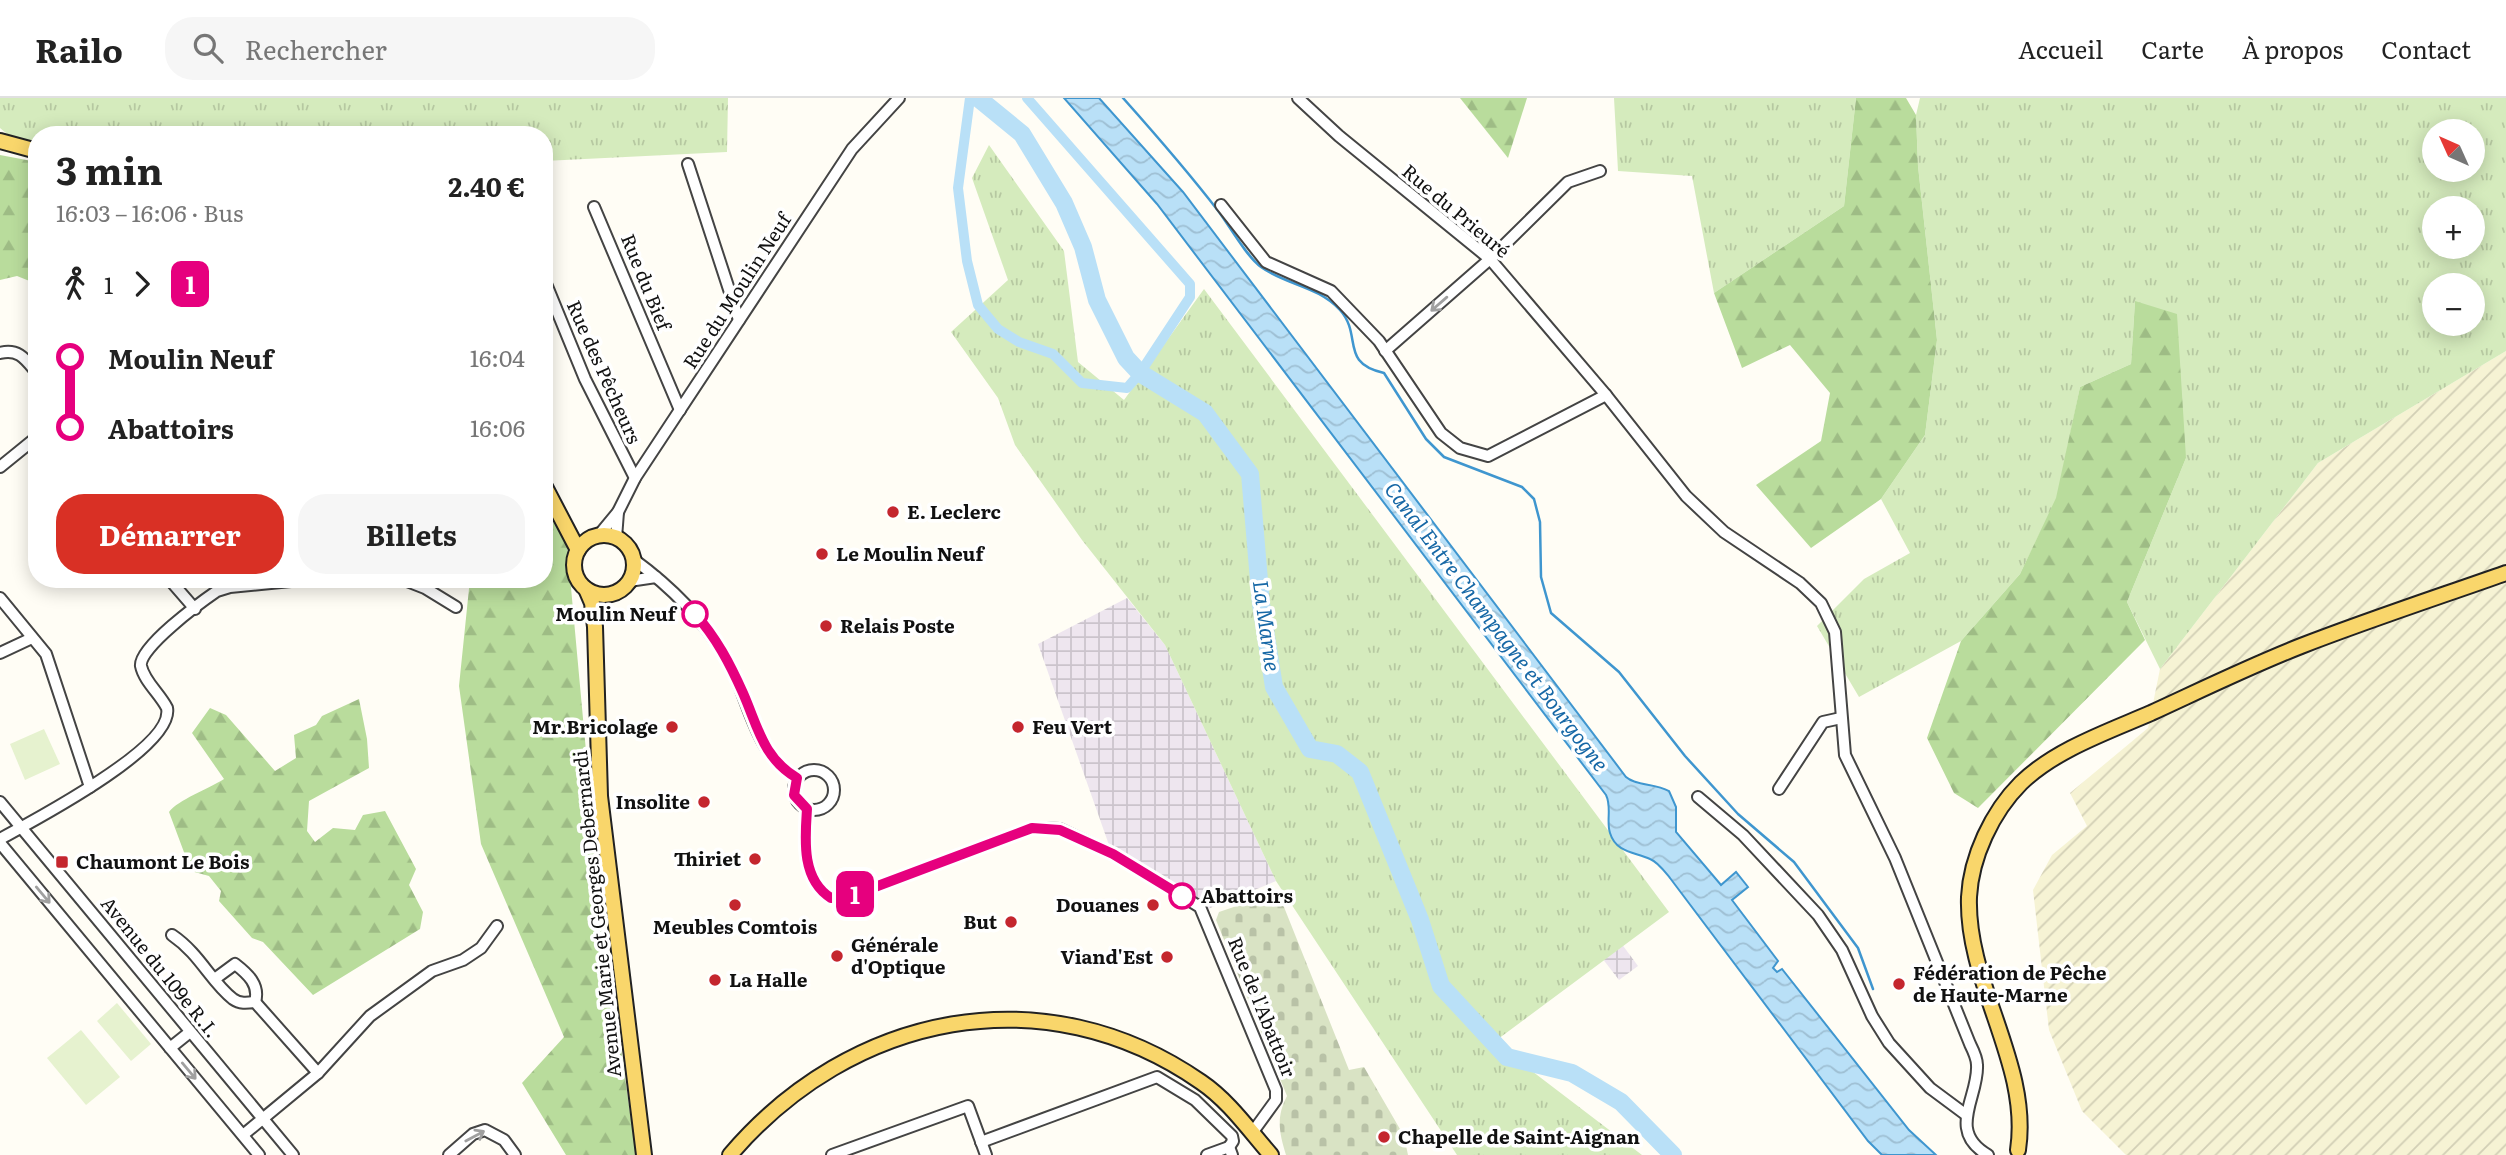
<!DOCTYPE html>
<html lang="fr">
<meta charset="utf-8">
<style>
body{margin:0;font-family:Literata,serif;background:#f6f6f6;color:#222;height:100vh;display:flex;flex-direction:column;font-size:26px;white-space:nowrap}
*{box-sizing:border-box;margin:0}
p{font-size:23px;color:#767676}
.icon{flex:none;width:38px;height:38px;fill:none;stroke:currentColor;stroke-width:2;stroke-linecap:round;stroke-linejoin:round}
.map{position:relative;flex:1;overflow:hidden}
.details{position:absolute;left:28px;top:28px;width:525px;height:462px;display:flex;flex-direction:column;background:#fff;border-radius:28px;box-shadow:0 4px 18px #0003}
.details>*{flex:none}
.badge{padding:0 14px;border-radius:10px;font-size:24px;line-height:46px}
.needle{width:46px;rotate:315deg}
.tools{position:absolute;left:2422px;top:21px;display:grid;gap:14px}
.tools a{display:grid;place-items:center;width:63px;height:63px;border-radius:50%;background:#fff;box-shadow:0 4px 18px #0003;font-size:35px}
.map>.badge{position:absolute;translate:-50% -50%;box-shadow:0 0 0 4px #fff}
.legs{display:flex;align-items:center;gap:10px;height:77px;padding:0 28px;font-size:23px}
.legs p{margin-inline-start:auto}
.headline{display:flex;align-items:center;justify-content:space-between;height:119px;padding:0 28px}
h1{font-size:38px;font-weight:700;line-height:52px}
.primary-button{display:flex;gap:14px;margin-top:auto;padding:14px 28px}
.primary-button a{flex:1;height:80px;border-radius:28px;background:#d93025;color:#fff;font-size:28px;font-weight:700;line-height:80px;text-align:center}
.primary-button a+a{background:#f6f6f6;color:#222}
ul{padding:0 28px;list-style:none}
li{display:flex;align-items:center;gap:24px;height:70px;font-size:26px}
li i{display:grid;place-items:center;width:10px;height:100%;margin:0 9px;background:currentColor}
li i::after{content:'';width:18px;height:18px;margin:-9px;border:5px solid;border-radius:50%;background:#fff}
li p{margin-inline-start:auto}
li:first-child i{background:linear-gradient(#0000 50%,currentColor 0)}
li:last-child i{background:linear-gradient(currentColor 50%,#0000 0)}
header{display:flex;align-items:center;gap:42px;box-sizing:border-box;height:98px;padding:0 35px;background:#fff;border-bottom:2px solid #e0e0e0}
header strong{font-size:33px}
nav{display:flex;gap:38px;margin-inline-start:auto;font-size:24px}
.search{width:490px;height:63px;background:#f6f6f6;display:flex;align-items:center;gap:18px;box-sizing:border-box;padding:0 24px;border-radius:28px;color:#767676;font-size:26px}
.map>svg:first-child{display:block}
.industrial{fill:url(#industrial-grid)}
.farmland{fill:url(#farmland-furrows)}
.grass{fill:url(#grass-tufts);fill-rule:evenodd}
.forest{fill:url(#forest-firs)}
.cemetery{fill:url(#cemetery-stones)}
.pitch{fill:#e6f2cf}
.water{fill:url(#water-waves);stroke:#3f96cf;stroke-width:2}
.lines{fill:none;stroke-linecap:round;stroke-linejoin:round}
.stream{stroke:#3f96cf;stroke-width:2.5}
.canal{stroke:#b9e0f7;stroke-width:10}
.river{stroke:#b9e0f7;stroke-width:18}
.minor-casing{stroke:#444;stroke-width:14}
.major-casing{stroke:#222;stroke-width:18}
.minor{stroke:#fff;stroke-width:10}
.major{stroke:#f9d66b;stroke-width:14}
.oneway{stroke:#a0a0a0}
.line-1-casing{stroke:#fff;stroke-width:16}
.line-1{stroke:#e6007e;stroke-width:10}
.poi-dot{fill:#c4262e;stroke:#fff;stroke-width:2.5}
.stop-1-dot{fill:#fff;stroke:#e6007e;stroke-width:3.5}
.labels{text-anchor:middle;stroke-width:7;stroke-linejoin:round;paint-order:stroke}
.street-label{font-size:19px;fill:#111;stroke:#fff}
.poi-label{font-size:19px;font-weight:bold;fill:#111;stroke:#fff;text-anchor:start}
.stop-label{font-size:19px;font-weight:bold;fill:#111;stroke:#fff;text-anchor:end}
.water-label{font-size:21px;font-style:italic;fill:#1768a6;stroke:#fff}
</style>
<header>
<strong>Railo</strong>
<div class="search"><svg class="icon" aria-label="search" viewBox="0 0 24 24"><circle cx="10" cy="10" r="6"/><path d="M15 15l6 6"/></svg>Rechercher</div>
<nav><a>Accueil</a><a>Carte</a><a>À propos</a><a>Contact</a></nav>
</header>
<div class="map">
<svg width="2506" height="1057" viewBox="0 0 2506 1057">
<defs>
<pattern id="industrial-grid" width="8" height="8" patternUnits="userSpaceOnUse" patternTransform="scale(1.75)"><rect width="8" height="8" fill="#eee6ef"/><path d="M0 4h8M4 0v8" fill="none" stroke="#cbc4cc"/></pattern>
<pattern id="farmland-furrows" width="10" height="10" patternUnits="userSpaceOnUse" patternTransform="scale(1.75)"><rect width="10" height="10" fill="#f6f3d4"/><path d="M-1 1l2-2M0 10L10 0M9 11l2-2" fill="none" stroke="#d2cfb5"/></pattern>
<pattern id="grass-tufts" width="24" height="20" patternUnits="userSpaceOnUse" patternTransform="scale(1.75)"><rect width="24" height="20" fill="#d5ebbd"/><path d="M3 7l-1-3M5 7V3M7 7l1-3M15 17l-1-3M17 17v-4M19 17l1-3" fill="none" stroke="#b6c8a1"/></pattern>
<pattern id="forest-firs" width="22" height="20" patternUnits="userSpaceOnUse" patternTransform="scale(1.75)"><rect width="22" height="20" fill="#b9dc9c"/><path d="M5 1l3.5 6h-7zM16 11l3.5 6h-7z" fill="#9ebc85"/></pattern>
<pattern id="cemetery-stones" width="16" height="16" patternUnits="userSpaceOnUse" patternTransform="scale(1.75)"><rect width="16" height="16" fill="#d9e3c4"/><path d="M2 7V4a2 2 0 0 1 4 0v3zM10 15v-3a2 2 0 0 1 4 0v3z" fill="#b9c2a7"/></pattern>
<pattern id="water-waves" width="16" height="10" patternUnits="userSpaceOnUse" patternTransform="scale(1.75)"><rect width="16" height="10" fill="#b9e0f7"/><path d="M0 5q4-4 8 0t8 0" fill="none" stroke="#9ebfd3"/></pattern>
</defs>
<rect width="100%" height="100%" fill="#fffdf5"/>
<!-- industrial -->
<g class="industrial">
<path d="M1127,500l38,47 111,236 -78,32 -83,-51 -77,-218z"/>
<path d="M1621,845l17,23 -19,14 -17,-22z"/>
</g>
<!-- farmland -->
<path class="farmland" d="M2506,253v804h-380l-44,-44 -33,-81 -16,-140 19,-35 35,-29 -17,-33 78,-65 12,-59 158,-206z"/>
<!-- grass -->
<g class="grass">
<path d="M0,0h728l-1,54 -183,9v-26h-507v24l-37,-31z"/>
<path d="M1614,0h242l-12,108 -130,87 -22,-117 -74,-5z"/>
<path d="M1920,0h586v253l-188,112 -158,206 -33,-67 59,-144 -51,-157 -4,63 -51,23 -23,111 -37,76 -59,67 -102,56 -42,-71 47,-47 46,-26 -29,-54 44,-64 12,-95 -19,-174 -2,-51zM2434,33h39v39h-39zM2434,110h39v39h-39zM2434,187h39v39h-39z"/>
<path d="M989,47l75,106 14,111 46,38 80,-111 465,623 -175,130 148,113h-185l-181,-274 -111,-236 -83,-105 -67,-95 -17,-47 -47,-66 57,-52 -36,-102z"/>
</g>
<!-- forest -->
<g class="forest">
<path d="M1460,0h67l-19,60z"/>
<path d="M1856,0h50l10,17 2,51 19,174 -12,95 -44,64 -70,49 -55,-63 65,-44 9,-48 -40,-48 -48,23 -28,-75 130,-87z"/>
<path d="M0,57l37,7v122l-20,-8 -17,4z"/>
<path d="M2135,203l42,13 9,144 -59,144 18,38 -167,168 -24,-15 -27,-55 34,-97 59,-67 36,-76 24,-111 51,-23z"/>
<path d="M544,409l23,37 32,349 37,262h-70l-44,-72 42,-46 -83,-193 -22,-158 11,-107h74z"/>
<path d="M359,601l8,40 2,29 -60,33 -2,30 8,11 18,-14 22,2 8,-15 22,-4 31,58 -7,16 14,27 -3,17 -107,66 -50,-53 -11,-4 -33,-37 2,-10 -12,-15 -18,-5 -22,-59c9,-12 39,-23 55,-33l-32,-46 18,-25 16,7 49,56 21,-13 -2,-23 22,-10 6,-9z"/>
</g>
<!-- cemetery -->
<path class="cemetery" d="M1278,794l71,178 15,-3 40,69 4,19h-122c-7,-23 -10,-38 1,-59l-71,-176 3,-8z"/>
<!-- pitch -->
<g class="pitch">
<path d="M44,631l16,35 -35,16 -15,-36z"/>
<path d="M117,905l34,41 -20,17 -34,-40z"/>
<path d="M81,932l39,47 -34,28 -39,-47z"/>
</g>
<!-- water -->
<path class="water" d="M1064,0h35l84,94 443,585c10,9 29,6 43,14l7,16v25l45,53 15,-13 12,15 -16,13 46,61 -5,7 4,4 5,-3 127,161 27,25h-54l-14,-14 -198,-263c-5,-6 -12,-16 -20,-19 -15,-7 -34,-6 -40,-26 -4,-12 2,-26 -4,-38l-449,-591z"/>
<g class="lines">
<!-- stream -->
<path class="stream" d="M1123,0c33,37 66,75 96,114 11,15 28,45 42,55 25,18 57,19 79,43 23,26 -1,53 44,63l42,66 18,18 78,30 12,12 6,23 1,55 10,36 68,59 66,84 53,58 56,48 64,86 15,41"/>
<!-- canal -->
<path class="canal" d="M970,0l-12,90 9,73 11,44 20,24 21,13 34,12 29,29 45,5 13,-15 50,-76v-13l-163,-186"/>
<!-- river -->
<path class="river" d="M978,0l44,36 42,69 19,44 14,53 29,58 14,15 65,40 45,61 11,130 13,83 36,62 27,5 23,18 60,148 21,66 66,71 65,16 49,29 52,53"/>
<!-- minor casing -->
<g class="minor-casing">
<g id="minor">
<path d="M1298,0l41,38 151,123 116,136 80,101 38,36 76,51 21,20 14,29 10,123 50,103 75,186c3,6 7,14 7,21 2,32 -31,66 11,90"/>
<path d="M688,66l51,156"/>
<path d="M1221,107l45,57 65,29 48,50 62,92 19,15 28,8 118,-61"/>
<path d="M594,109l86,203"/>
<path d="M544,181l41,100 50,99"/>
<path d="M1385,253l105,-92 78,-77 32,-11"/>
<path d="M0,255c19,-5 26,7 37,20"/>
<path d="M0,369l37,-30"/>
<path d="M599,437l19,-23 17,-34 217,-329 47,-51"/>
<path d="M616,440l2,-26"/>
<path d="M633,461c37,27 68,57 92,97 25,41 27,96 72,122"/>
<path d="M169,481l26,30"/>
<path d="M402,481l23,9 31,19"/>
<path d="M629,483l27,-4"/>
<path d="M0,500l46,56 44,133"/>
<path d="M0,555l32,-15"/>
<circle cx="814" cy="692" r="20"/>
<path d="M1779,691l44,-67 18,-4"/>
<path d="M1698,699l45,38 75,80 24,35 30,66 17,27 41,45 35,26"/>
<path d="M0,704l293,353"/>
<path d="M807,711c-2,30 -6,70 24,89l28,-5 173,-65 28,1 53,25 87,53 76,183v10l-24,33"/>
<path d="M0,741c31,-17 175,-92 167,-131 -7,-14 -23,-27 -26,-42 -3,-18 60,-64 76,-75l13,-4 81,-8"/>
<path d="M0,745l259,312"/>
<path d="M172,837c28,19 39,47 61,64 7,5 14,4 22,3l63,71"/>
<path d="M216,880l19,-14c13,10 25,21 20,38"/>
<path d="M170,950l20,-16"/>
<path d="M243,1037l75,-62 52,-57 62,-45 31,-11 18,-12 16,-22"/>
<path d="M981,1044l176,-65 38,23 37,36 1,5 -4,6"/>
<path d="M449,1057l24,-21 12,-4 19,10 11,15"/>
<path d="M832,1057l136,-49 18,49"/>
<path d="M1207,1057l22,-8 3,8"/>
</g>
</g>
<!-- major casing -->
<g class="major-casing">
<g id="major">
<path d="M0,43l37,10"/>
<path d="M544,387l34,65"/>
<circle cx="604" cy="467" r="30"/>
<path d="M586,491l6,14 3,24 5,169 44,359"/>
<path d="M2018,1052c13,-86 -52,-166 -49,-253 2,-40 23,-85 52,-114 34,-33 86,-51 130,-70 50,-23 99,-47 150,-67 67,-26 137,-49 205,-73"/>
<path d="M730,1057c121,-142 314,-182 471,-73 28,19 48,48 70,73"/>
</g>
</g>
<!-- minor -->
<use href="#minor" class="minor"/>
<!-- major -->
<use href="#major" class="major"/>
</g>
<!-- one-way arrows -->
<defs><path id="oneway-shaft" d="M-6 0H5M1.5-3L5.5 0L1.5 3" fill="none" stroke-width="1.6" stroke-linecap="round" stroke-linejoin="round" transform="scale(1.75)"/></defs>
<g class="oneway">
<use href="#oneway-shaft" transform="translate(1439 206) rotate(139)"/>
<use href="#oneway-shaft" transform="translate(43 797) rotate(50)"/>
<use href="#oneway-shaft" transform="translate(189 973) rotate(50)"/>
<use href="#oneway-shaft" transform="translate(475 1038) rotate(-28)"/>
</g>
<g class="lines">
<!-- line-1 casing -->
<g class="line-1-casing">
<path id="line-1" d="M695,516c21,23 35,50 48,79 15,34 20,65 54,85l-3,17 13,14c-2,30 -6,70 24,89l28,-5 173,-65 28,2 53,24 69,42"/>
</g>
<!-- line-1 -->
<use href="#line-1" class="line-1"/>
</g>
<!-- markers -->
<g class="poi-dot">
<circle cx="893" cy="414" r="7"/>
<circle cx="822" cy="456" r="7"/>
<circle cx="826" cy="528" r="7"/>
<circle cx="672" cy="629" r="7"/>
<circle cx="1018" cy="629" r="7"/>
<circle cx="704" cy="704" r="7"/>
<circle cx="755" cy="761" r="7"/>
<rect x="55" y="757" width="14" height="14" rx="3.5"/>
<circle cx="735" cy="807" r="7"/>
<circle cx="1153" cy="807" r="7"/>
<circle cx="1011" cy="824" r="7"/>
<circle cx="837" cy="858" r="7"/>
<circle cx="1167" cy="859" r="7"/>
<circle cx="715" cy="882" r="7"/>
<circle cx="1899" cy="886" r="7"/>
<circle cx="1384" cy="1039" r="7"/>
</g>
<g class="stop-1-dot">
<circle cx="695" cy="516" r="12"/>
<circle cx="1182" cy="798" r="12"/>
</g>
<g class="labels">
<!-- street labels -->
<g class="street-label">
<text transform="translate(1456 113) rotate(40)" y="7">Rue du Prieuré</text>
<text transform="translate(646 184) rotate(68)" y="7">Rue du Bief</text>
<text transform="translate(737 193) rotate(-57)" y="7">Rue du Moulin Neuf</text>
<text transform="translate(604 274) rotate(66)" y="7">Rue des Pêcheurs</text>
<text transform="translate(597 816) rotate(-96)" y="7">Avenue Marie et Georges Debernardi</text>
<text transform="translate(160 869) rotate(51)" y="7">Avenue du 109e R.I.</text>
<text transform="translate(1262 909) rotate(68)" y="7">Rue de l'Abattoir</text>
</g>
<!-- poi labels -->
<g class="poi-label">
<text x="907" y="421">E. Leclerc</text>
<text x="836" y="463">Le Moulin Neuf</text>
<text x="840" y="535">Relais Poste</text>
<text x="658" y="636" text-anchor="end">Mr.Bricolage</text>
<text x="1032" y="636">Feu Vert</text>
<text x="690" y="711" text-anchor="end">Insolite</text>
<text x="741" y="768" text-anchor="end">Thiriet</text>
<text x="76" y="771">Chaumont Le Bois</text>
<text x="1139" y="814" text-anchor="end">Douanes</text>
<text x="997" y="831" text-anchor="end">But</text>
<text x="735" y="836" text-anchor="middle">Meubles Comtois</text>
<text x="851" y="854">Générale<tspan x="851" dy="22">d'Optique</tspan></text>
<text x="1153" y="866" text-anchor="end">Viand'Est</text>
<text x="1913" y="882">Fédération de Pêche<tspan x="1913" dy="22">de Haute-Marne</tspan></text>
<text x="729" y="889">La Halle</text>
<text x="1398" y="1046">Chapelle de Saint-Aignan</text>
</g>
<!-- stop labels -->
<g class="stop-label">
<text x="676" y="523">Moulin Neuf</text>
<text x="1201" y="805" text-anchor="start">Abattoirs</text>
</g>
<!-- water labels -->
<g class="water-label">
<text transform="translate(1266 528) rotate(82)" y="7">La Marne</text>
<text transform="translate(1496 529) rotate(53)" y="7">Canal Entre Champagne et Bourgogne</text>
</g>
</g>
</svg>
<div class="tools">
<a><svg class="needle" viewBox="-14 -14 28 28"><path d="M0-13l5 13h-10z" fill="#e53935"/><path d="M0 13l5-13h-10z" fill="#767676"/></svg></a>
<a>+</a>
<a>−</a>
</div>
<b class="badge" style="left:855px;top:796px;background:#e6007e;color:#fff">1</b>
<section class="details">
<div class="headline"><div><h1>3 min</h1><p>16:03 – 16:06 · Bus</p></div><b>2.40 €</b></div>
<div class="legs"><svg class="icon" aria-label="walk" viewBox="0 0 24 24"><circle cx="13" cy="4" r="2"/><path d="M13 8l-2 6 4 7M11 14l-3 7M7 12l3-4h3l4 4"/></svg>1<svg class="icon" aria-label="forward" viewBox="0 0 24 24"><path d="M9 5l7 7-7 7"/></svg><b class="badge" style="background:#e6007e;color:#fff">1</b></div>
<ul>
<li><i style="color:#e6007e"></i><b>Moulin Neuf</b><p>16:04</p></li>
<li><i style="color:#e6007e"></i><b>Abattoirs</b><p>16:06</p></li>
</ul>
<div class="primary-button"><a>Démarrer</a><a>Billets</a></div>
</section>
</div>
